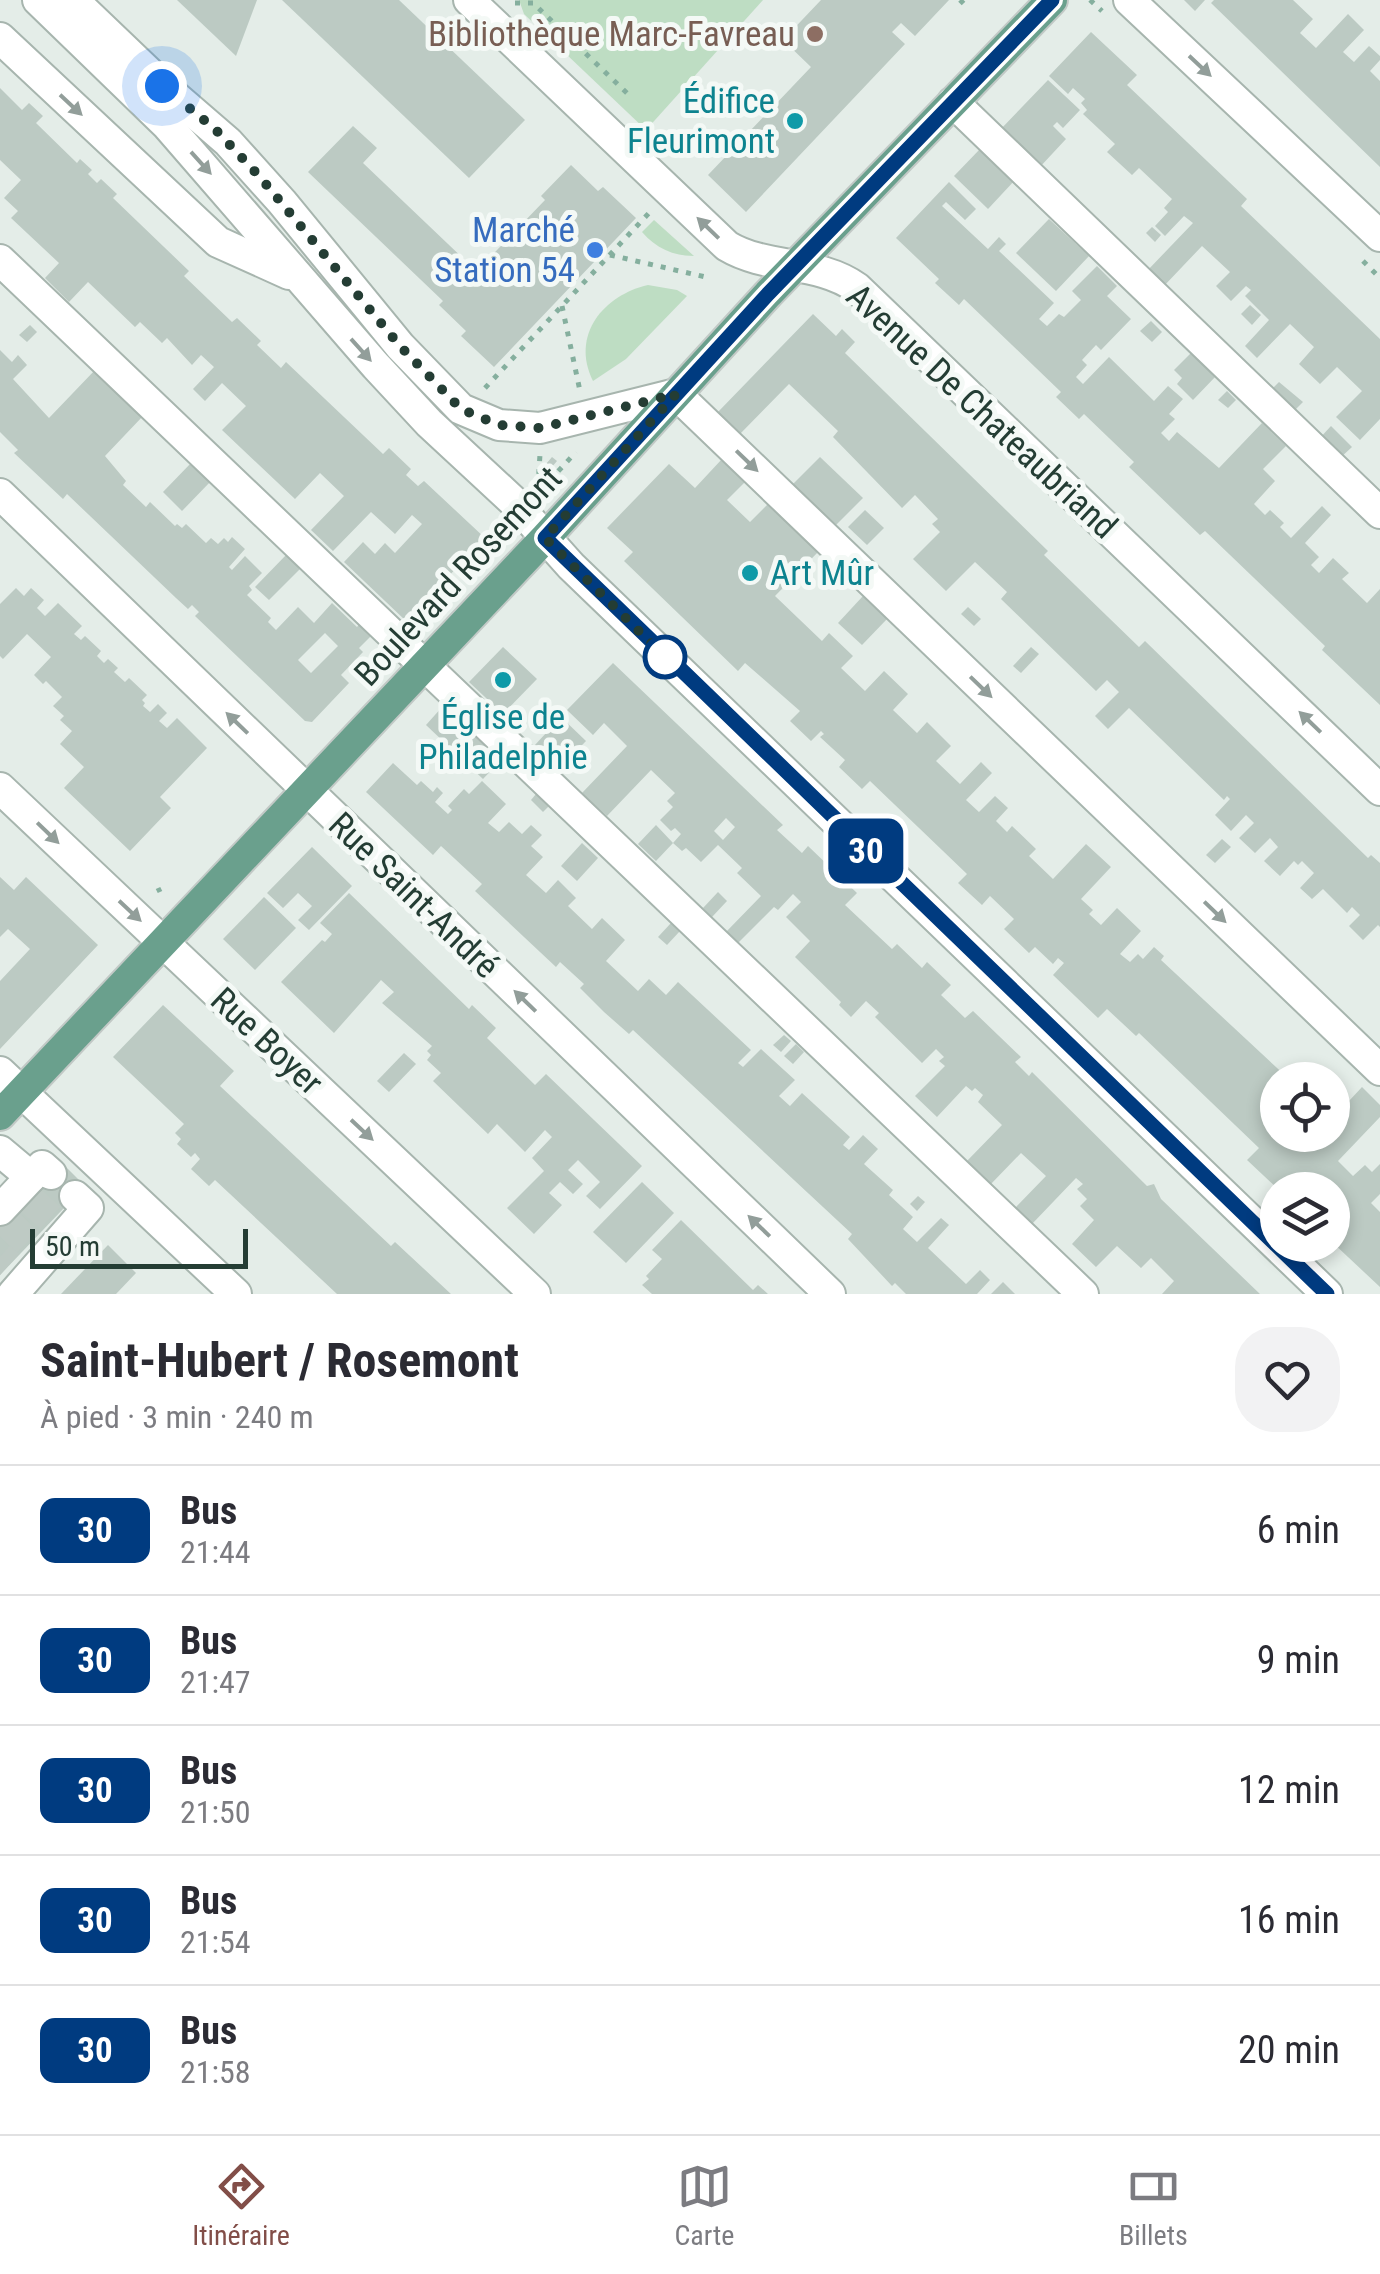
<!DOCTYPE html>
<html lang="fr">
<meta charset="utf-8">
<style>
body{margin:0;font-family:"Roboto Condensed",sans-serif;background:#f2f2f3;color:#2b2b33;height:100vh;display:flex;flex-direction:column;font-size:38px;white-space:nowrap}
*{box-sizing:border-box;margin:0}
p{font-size:32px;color:#7c7c81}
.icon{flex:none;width:55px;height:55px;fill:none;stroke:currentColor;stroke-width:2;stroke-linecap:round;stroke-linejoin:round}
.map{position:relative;height:1294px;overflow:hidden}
.sheet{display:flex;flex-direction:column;background:#fff;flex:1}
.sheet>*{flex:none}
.badge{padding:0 20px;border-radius:15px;font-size:35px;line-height:65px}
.buttons{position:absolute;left:1260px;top:1062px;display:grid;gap:20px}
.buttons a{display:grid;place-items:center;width:90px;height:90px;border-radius:50%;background:#fff;box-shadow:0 5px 15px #0003;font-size:50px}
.scale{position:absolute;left:30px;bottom:25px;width:218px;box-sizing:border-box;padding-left:10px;border:5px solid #243d34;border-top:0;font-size:28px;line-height:35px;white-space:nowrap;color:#243d34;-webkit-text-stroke:8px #f4f9f6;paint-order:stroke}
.you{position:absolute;width:50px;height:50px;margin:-25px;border:8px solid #fff;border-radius:50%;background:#1a73e8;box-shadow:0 0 0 15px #1a73e833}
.map>.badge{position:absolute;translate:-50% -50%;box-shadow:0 0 0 5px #fff}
.round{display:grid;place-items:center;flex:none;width:105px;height:105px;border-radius:40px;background:#f2f2f3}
.headline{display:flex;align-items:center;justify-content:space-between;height:170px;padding:0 40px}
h1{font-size:48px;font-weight:700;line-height:75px}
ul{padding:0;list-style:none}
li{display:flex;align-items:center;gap:30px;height:130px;padding:0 40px;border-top:2px solid #e1e1e2}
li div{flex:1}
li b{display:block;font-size:38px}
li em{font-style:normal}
li .badge{min-width:110px;font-weight:700;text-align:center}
.dock{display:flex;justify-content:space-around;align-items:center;height:140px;border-top:2px solid #e1e1e2;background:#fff;font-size:28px;color:#7c7c81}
.dock a{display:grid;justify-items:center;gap:5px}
.dock .on{color:#824e48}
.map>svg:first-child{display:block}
.green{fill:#beddc3}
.building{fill:#bccac3;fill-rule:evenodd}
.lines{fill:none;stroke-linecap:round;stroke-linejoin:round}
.minor-tunnel{stroke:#becac4;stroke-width:30;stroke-dasharray:30 15;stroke-linecap:butt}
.minor-casing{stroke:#a7b5ae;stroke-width:34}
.major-casing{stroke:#c2c9c6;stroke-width:34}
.path{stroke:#85af9e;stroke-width:5;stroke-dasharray:5 8;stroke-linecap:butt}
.minor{stroke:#fff;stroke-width:30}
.major{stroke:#6aa08d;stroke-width:30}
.oneway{fill:#929e9a}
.line-casing{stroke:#fff;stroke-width:22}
.line{stroke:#003b80;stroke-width:15}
.walk{stroke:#243d34;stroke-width:10;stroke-dasharray:0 18}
.education-dot{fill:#8d6e63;stroke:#f4f9f6;stroke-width:4}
.culture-dot{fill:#0f9aa8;stroke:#f4f9f6;stroke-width:4}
.shop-dot{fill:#3f7fe0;stroke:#f4f9f6;stroke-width:4}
.stop-dot{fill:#fff;stroke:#003b80;stroke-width:5}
.labels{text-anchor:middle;stroke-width:10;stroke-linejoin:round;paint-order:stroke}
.education-label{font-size:35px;fill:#785e54;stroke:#f4f9f6;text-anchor:end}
.culture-label{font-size:35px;fill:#0d838f;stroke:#f4f9f6;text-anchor:end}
.shop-label{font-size:35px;fill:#366cbe;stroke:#f4f9f6;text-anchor:end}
.street-label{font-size:35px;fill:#243d34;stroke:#f4f9f6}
</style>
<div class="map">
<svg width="1380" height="1294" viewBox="0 0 1380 1294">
<rect width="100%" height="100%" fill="#e4ede8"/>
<!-- green -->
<g class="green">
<path d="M519,0h244l-117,130 -122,-116z"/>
<path d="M654,220l40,36c-21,0 -38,-8 -52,-24z"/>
<path d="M648,285l29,5 10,6 -61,63 -33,22c-23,-46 11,-86 55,-96z"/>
</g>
<!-- building -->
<g class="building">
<path d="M177,0h80l-21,56z"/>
<path d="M282,0h117l126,120 -56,58z"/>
<path d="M821,0h128l-34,36 -14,-13 -9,9 13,12 -159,168 -38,-37 103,-108 -28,-27z"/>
<path d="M1184,0h21l-10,11z"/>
<path d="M1214,0h79l20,19 -13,14 16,15 32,-34 16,16 -21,22 11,10 15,-16 11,10v4l-10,11 10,10v86l-169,-164z"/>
<path d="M1091,32l46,43 -10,10 120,114 -6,7 139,133v80l-20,21 -24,-23 26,-26 -25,-24 -17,17 -21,-20 15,-17 -24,-23 -33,34 -12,-12 24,-26 -24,-24 6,-6 -5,-4 -15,15 -15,-15 14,-14 -28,-26 -39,41 -17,-15 47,-49 -9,-7 -19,20 -10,-10 13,-14 -4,-4 8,-9 -33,-31 -7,7 -25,-23 8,-8 -32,-30 4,-4 -6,-7 4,-4 -12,-11 -5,6 -19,-18z"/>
<path d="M1048,80l32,30 -17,18 -6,-6 -4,4 13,13 -27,29 -40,-37z"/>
<path d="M0,88l22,22 7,-7 14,13 -7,7 41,40 3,-4 12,11 -4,4 9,9 4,-4 16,15 -4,4 76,73 -5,5 48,46 5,-4 24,23 -4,4 24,23 5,-6 97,92 6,-6 22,21 -5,6 12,11 6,-5 61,57 -79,83 -62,-59 19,-20 12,12 10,-11 10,10 27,-29 -10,-9 -17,19 -24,-22 -38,39 -22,-21 33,-34 -24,-23 -25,26 -73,-69 24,-24 -24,-23 -17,18 -12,-12 21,-22 -13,-12 -9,10 -25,-27 -5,5 -22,-21 -5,5 -47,-45 -19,20 -24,-24 14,-15 -48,-45 7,-7 -14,-13 17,-18 -21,-20z"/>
<path d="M353,126l24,22 -14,15 106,101 -4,4 8,7 72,-75 -4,-4 30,-31 27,26 5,-4 33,31 -142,149 -33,-31 5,-5 -27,-26 4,-4 -135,-129z"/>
<path d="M981,148l34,32 -27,29 -34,-33z"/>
<path d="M949,182l27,27 -11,11 -19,-18 -4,4 46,43 11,-12 7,7 -7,7 55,52 -15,16 8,7 12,-12 5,3 17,-17 -9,-9 25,-25 20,20 -10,10 24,23 -30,31 -5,-5 -14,15 5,5 -11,12 7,7 26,-27 45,44 14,-15 15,13 -14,15 6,5 -14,14 8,8 8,-9 42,36 43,-45 24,23 -23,23 12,12 -21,23 11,11 5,-5 14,13 -4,4 11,11 31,-32 9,9 -26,28 14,14 -8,8 8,8 14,-15 16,15 -7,6 25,24 13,-14v116l-58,-55 3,-4 -120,-115 -5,4 -71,-68 5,-5 -50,-48 -5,5 -23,-22 5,-5 -97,-93 -5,6 -24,-22 4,-4 -43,-41z"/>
<path d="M1049,219l40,37 -33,35 -40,-38z"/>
<path d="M1152,227l9,8 -6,7 -9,-9z"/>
<path d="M1250,305l11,10 -9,10 -11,-11z"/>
<path d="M813,314l23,22 6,-7 13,13 -10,11 203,198 -4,4 95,92 6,-6 223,217 3,-3 9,8v64l-2,-2 -15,15 -14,-14 11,-11 -8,-8 -5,6 -24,-24 -11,10 -12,-11 14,-15 -12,-12 -4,4 -4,-4 -14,15 -16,-15 14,-14 -8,-9 -15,15 -16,-15 15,-15 -8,-8 -15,16 -16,-16 15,-16 -3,-3 -3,4 -95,-92 -21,21 -13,-13 24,-24 -12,-12 -11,11 -95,-92 6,-7 -32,-30 -29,29 -33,-32 27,-27 -8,-8 6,-5 -23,-24 -13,13 -69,-71 5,-6 -49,-47 -50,51 -22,-22z"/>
<path d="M1151,321l11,11 -10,10 -12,-11z"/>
<path d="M30,325l7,7 -10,10 -8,-7z"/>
<path d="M0,350l12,12 6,-7 9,10 -14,14 36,39 46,-48 48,46 -38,40 21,25 -3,4 23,22 4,-5 25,24 2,-2 5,4 4,-4 20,19 5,-5 7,6 6,-6 4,4 4,-5 13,12 -16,18 3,3 13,-14 17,17 -13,13 3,4 -5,5 24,23 -3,4 8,8 22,-23 16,16 18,-20 25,24 4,-5 12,12 -14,14 4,4 -22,23 8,8 -37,39 -7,-1 -110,-105 4,-4 -7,-7 -4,4 -12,-11 -109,-104 -4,5 -49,-46 4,-3 -18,-18zM325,633l13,13 -27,27 -13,-13z"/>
<path d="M1191,353l25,23 -23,24 -16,-16 5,-6 -8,-8z"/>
<path d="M1279,382l24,20 -9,9 -23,-21z"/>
<path d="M1227,391l9,9 -8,8 -10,-8z"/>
<path d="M1331,426l21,21 -12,11 -21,-19z"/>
<path d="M552,457l5,4 -12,14 -5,-4z"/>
<path d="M820,457l43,41 -29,29 -43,-41z"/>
<path d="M722,459l24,22 -19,19 23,22 20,-20 50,48 -45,46 47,45 7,-8 24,23 -12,12 24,23 19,-20 24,23 -15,16 24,23 10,-11 24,24 -15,15 24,23 21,-22 11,11 -26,27 13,12 16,-16 13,12 -12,13 11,11 5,-6 24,23 -7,7 24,23 33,-35 25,23 -30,32 12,11 -4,4 12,11 16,-17 24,23 -21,23 10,8 8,-8 5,5 11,-12 10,9 -3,4 129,120h-12v55h54v-23l4,3 26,-28 18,18v12l-42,44 15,15 12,-11 7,7 8,-8v30l-9,9 9,9v75l-48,-45v-52h-53l-32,-30 12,-12 -120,-115 -3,3 -29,-27 -9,9 -45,-43 11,-12 -6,-5 -5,6 -18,-17 -6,6 -25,-24 10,-10 -24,-23 -8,9 -24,-22 9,-9 -97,-93 -8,8 -23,-22 6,-7 -25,-23 4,-3 -3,-3 -10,10 -21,-20 10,-10 -55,-48 -7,8 -114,-110 9,-9 -26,-24 62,-64 26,24z"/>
<path d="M192,462l19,19 -29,30 -19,-19z"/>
<path d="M865,510l19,18 -17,17 -19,-18z"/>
<path d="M288,553l14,14 -33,33 -14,-13z"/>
<path d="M16,588l8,8 7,-8 13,12 -7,8 8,8 13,-13 24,23 -8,8 7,6 4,-4 16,15 -4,5 7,7 4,-4 10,9 -4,4 11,10 4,-4 18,17 -5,5 3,3 -2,3 7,6 8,-8 9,9 -8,8 8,7 10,-10 30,30 -47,49 11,11 -41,43 -66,-63 20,-21 -24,-23 12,-13 -12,-11 4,-4 -11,-10 9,-9 -16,-16 -3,3 -9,-9 17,-18 -24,-23 -24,25 -3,-3v-52z"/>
<path d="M863,596l24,23 -25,26 -24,-22z"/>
<path d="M968,607l13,12 -7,7 -13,-12z"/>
<path d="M503,647l34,32 -34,35 -34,-32z"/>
<path d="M1031,647l8,7 -18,19 -8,-7z"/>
<path d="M613,663l170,162 -6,5 25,23 6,-7 49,47 -12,12 47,44 5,-5 25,24 5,-6 24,23 -10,10 24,23 8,-7 48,46 -6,5 14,14 3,-4 115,114 7,-2 7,15 99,95h-98l12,-13 -23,-23 -10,10 -24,-22 -21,21 -24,-23 22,-24 -14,-14 7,-7 -10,-10 6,-5 -7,-6 -44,46 -17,-16 31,-32 -25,-23 -31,32 -24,-23 36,-37 -24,-23 5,-7 -8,-7 -3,3 -6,-5 -29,31 -22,-21 30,-30 -6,-5 5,-4 -8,-8 -14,14 -47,-46 4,-4 -13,-12 -15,16 -12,-12 2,-3 -46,-45 15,-16 -24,-24 15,-15 -8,-8 -15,16 -4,-3 -36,36 -12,-11 35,-36 -24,-23 5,-5 -24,-23 -17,17 -15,-14 -4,3 -9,-8 8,-9 -6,-6 -4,3 -11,-11 13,-13 -6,-6 8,-8 -24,-23 -44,46 -25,-23 45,-47 -23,-23 -11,12 -26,-25zM726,818l9,9 -12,13 -9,-9z"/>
<path d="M443,706l58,54 -18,19 -57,-54z"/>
<path d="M561,717l25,24 -27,28 -25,-23z"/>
<path d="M393,763l24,22 4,-4 12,11 4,-5 6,6 -8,9 13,12 4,-4 -4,-4 16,-17 5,5 13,-13 24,23 -18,19 11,9 10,-10 13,12 9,-9 11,10 -11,11 12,11 -17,18 20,18 12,-13 18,18 -8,8 24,23 10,-11 23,22 -19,21 32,30 11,-12 17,16 12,-13 73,68 -13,13 5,4 18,-18 34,31 -16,16 11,10 12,-13 48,44 -7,8 6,5 14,-15 15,14 -14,15 29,26 -4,5 24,22 -10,12 14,13 24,-24 8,7 -21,23 38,36 14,-14 10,10 -13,14h-71l-11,-11 -3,3 -44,-47 4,-5 -219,-204 -4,4 -25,-22 -24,-24 4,-4 -24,-22 -4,5 -81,-76 7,-7 -41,-38 -8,9 -67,-63z"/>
<path d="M536,794l13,12 -6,6 -12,-12z"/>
<path d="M656,825l17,18 -17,18 -18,-17z"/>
<path d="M1222,839l9,8 -16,16 -9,-8z"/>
<path d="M582,843l16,15 -21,23 -16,-15z"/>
<path d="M312,847l40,39 -43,44 -11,-10 14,-14 -14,-13 -15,15 -16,-15z"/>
<path d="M0,877l14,13 12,-13 72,68 -98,104v-68l30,-32 -22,-20 -8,8z"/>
<path d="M718,892l9,9 -15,16 -9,-9z"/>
<path d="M349,893l120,116 3,-4 24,23 -9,10 48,47 11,-11 96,92 -42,43 -14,-13 14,-14 -22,-22 -10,10 15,14 -10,10 -13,-12 -11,11 13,12 -28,29 -27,-26 37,-37 -12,-13 20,-21 -7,-7 -20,22 -28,-28 -9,10 -55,-53 8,-8 -14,-13 4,-5 -4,-4 5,-5 -50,-43 12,-11 -13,-12 -47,53 -53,-51 41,-42 3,2 7,-8 -12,-11z"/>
<path d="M264,897l32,31 -41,42 -32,-31z"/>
<path d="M671,923l9,8 -13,14 -9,-8z"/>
<path d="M163,1005l71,66 -14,15 171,160 4,-4 56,52h-114l-122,-114 -6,6 -18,-17 9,-10 -5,-6 -4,4 -14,-13 4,-5 -6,-6 9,-9 -71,-67z"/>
<path d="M784,1035l7,6 -10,11 -8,-7z"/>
<path d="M796,1044l8,8 -11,12 -9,-8z"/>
<path d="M404,1053l12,11 -27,28 -12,-11z"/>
<path d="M62,1163l23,23 -85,89v-48z"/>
<path d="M642,1182l32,31 -48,50 -33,-31z"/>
<path d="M918,1196l7,6 -8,9 -7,-7z"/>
<path d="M681,1220l72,70 5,-5 10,9h-116l-10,-9 7,-6 -3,-3 16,-17 -10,-9z"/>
<path d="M108,1245l28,28 -20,21h-55z"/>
<path d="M1003,1282l12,12h-24z"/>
</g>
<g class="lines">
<!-- minor-tunnel -->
<g class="minor-tunnel">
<path d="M28,1198l25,22"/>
<path d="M6,1221l23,23"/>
<path d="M0,1257l9,8"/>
</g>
<!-- minor casing -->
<g class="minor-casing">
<g id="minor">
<path d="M38,0l129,125 209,241 53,57 83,77 59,66 756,728"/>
<path d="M73,0l89,85 66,57 54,60 118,144 61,63 38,16 41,3 136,-34 704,676"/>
<path d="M469,0l258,246c40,24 91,14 130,42l523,502"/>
<path d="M1129,0l251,236"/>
<path d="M0,38l218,204 71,32"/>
<path d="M953,102l427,411"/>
<path d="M0,260l1083,1034"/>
<path d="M0,494l830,800"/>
<path d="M0,788l535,506"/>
<path d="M0,1072l236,222"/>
<path d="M0,1151l31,26 11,-11 9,8"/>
<path d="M0,1210l31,-33"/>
<path d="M13,1294l75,-86 -13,-12"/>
</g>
</g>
<!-- major casing -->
<g class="major-casing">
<path id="major" d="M0,1115l545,-577 223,-244 284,-294"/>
</g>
<!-- path -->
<g class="path">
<path d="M960,0l8,8"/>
<path d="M1090,0l12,11"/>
<path d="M515,3h18l97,93"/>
<path d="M610,255l100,23"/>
<path d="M1363,261l17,17"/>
<path d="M562,306l18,85"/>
<path d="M485,388l164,-175"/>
<path d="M538,487l13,-8 25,-27"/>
<path d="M538,487l2,-33"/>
<path d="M158,888l2,4"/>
</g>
<!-- minor -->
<use href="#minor" class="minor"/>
<!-- major -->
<use href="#major" class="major"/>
</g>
<!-- one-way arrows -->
<defs><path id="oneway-solid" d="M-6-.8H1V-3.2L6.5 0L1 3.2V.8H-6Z" transform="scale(2.5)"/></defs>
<g class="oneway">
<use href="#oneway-solid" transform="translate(1200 66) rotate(43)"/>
<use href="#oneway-solid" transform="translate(71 105) rotate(43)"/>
<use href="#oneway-solid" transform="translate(201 163) rotate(48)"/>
<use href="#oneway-solid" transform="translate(708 228) rotate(-136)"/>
<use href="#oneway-solid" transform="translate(361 350) rotate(48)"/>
<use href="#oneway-solid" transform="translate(747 461) rotate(44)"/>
<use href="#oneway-solid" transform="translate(981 687) rotate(44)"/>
<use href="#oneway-solid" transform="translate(1310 722) rotate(-136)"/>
<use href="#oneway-solid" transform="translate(237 723) rotate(-136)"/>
<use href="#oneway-solid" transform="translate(48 833) rotate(44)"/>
<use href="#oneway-solid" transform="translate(130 911) rotate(43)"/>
<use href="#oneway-solid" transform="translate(1215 912) rotate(44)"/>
<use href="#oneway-solid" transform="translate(525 1001) rotate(-136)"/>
<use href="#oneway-solid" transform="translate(362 1130) rotate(43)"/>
<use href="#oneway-solid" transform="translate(759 1226) rotate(-136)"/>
</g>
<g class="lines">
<!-- line casing -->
<g class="line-casing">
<path id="line" d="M1052,0l-284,294 -223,244 782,756"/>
</g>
<!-- line -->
<use href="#line" class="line"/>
<!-- walk -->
<path class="walk" d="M162,86l52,42 46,49 140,169 61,63 38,16 41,3 136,-34 -131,144 120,119"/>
</g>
<!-- markers -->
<circle class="education-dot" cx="815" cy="34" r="10"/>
<g class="culture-dot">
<circle cx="795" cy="121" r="10"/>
<circle cx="750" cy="573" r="10"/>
<circle cx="503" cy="680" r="10"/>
</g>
<circle class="shop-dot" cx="595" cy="250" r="10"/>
<circle class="stop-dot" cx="665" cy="657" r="20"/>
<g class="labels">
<!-- education labels -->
<g class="education-label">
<text x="795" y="46">Bibliothèque Marc-Favreau</text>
</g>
<!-- culture labels -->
<g class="culture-label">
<text x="775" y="113">Édifice<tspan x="775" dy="40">Fleurimont</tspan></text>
<text x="770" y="585" text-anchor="start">Art Mûr</text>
<text x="503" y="729" text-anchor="middle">Église de<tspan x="503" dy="40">Philadelphie</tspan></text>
</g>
<!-- shop labels -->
<g class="shop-label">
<text x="575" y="242">Marché<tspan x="575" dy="40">Station 54</tspan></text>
</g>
<!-- street labels -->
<g class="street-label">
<text transform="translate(982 411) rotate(43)" y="12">Avenue De Chateaubriand</text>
<text transform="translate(458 576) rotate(-47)" y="12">Boulevard Rosemont</text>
<text transform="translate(414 895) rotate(44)" y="12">Rue Saint-André</text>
<text transform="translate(267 1041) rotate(43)" y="12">Rue Boyer</text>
</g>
</g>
</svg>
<div class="buttons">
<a><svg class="icon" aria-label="locate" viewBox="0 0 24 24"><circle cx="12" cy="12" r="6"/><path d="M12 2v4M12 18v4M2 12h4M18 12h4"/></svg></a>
<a><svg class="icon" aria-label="layers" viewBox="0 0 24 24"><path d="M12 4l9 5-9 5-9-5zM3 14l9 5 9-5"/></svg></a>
</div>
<div class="scale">50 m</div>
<div class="you" style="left:162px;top:86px"></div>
<b class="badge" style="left:866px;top:851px;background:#003b80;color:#fff">30</b>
</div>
<section class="sheet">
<div class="headline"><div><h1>Saint-Hubert / Rosemont</h1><p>À pied · 3 min · 240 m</p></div><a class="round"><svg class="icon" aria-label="heart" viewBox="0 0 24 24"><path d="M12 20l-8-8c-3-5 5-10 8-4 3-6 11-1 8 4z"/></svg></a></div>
<ul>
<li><span class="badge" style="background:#003b80;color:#fff">30</span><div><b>Bus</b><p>21:44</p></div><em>6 min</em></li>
<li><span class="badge" style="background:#003b80;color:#fff">30</span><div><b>Bus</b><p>21:47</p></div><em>9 min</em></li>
<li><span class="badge" style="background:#003b80;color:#fff">30</span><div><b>Bus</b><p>21:50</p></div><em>12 min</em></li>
<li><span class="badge" style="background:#003b80;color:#fff">30</span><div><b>Bus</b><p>21:54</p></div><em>16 min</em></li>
<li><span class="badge" style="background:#003b80;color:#fff">30</span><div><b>Bus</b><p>21:58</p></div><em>20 min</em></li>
</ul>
</section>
<nav class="dock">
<a class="on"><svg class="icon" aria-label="directions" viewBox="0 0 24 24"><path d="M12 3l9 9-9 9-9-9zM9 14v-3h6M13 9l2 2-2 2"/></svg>Itinéraire</a>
<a><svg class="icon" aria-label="map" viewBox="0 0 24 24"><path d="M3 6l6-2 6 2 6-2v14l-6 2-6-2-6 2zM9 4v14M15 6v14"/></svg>Carte</a>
<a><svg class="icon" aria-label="tickets" viewBox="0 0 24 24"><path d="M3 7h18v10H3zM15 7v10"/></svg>Billets</a>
</nav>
